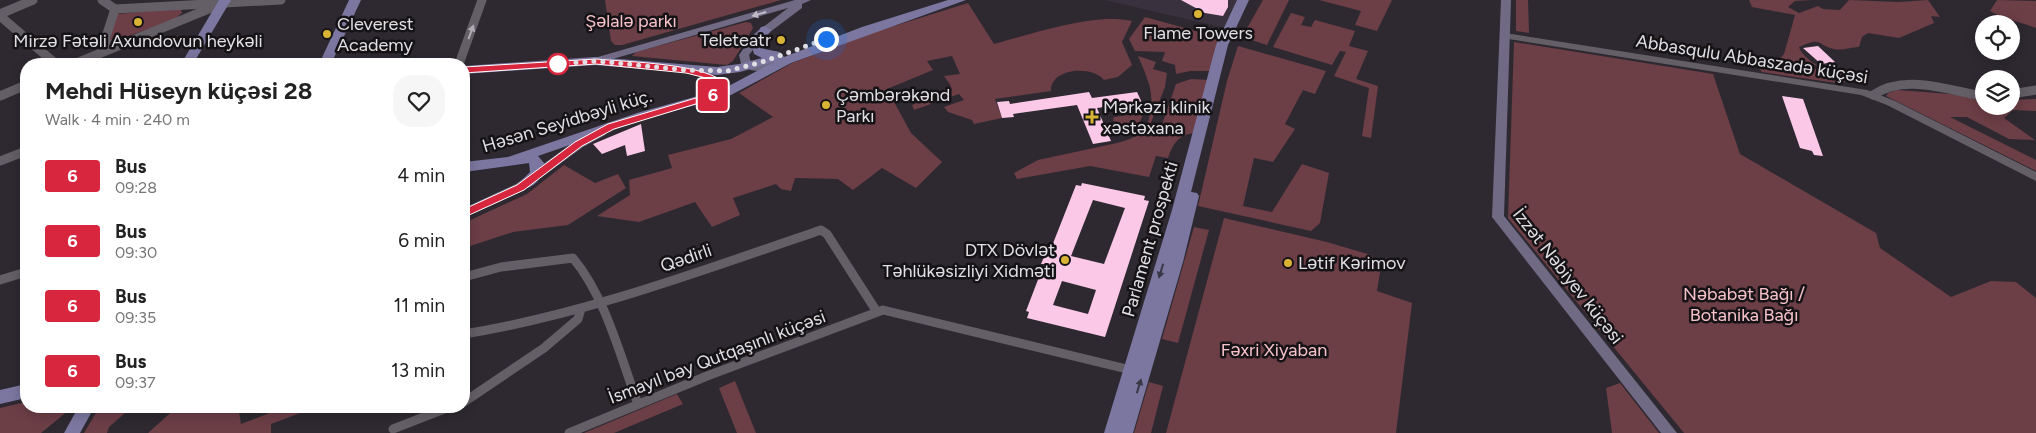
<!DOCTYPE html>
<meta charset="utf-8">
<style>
body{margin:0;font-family:Figtree,sans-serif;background:#f6f6f6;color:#222;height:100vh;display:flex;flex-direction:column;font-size:19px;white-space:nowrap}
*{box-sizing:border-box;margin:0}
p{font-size:16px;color:#767676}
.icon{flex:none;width:28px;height:28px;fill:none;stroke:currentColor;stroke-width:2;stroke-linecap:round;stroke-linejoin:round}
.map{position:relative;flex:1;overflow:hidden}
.panel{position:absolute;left:20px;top:58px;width:450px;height:355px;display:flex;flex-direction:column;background:#fff;border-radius:20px;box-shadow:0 2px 12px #0003}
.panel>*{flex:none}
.badge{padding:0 10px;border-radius:4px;font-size:18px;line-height:32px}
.buttons{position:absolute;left:1975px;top:15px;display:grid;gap:10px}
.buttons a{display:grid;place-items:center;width:45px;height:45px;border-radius:50%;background:#fff;box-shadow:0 2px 12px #0003;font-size:25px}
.you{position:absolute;width:25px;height:25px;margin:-12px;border:4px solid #fff;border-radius:50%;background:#1a73e8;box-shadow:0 0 0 8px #1a73e833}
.map>.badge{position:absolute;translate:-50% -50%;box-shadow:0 0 0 2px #fff}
.round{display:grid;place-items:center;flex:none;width:52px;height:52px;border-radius:20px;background:#f6f6f6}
.headline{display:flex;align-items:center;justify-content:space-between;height:85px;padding:0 25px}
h1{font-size:24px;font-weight:700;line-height:38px}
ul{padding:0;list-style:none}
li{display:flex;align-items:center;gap:15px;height:65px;padding:0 25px}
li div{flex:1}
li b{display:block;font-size:19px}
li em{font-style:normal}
li .badge{min-width:55px;font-weight:700;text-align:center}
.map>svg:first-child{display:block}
.built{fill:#39323e}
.green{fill:#6c3e46}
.building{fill:#fcc8e8;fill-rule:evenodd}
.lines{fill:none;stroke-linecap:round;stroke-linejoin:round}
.minor{stroke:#645e67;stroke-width:9}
.tertiary{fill:#645e67;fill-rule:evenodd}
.secondary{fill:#706a84;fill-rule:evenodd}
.primary{fill:#7b77a0;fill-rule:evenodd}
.oneway{fill:#c0bcc7}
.oneway2{fill:#b0abb2}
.oneway3{fill:#393646}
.line{fill:#d7263d;stroke:#fff}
.walk{stroke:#e2dfe4;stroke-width:5;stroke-dasharray:0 9}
.poi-dot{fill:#d9b334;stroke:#151316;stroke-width:2}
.stop-dot{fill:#fff;stroke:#d7263d;stroke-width:2.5}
.labels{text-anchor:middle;stroke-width:5;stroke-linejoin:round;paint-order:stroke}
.park-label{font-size:18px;fill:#f7c2c9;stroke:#151316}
.poi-label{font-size:18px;fill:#e2dfe4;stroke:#151316;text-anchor:start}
.street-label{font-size:18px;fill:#e2dfe4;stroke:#151316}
</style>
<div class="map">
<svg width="2036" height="433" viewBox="0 0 2036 433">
<rect width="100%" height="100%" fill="#2e2931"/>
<!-- built -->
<path class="built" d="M1105,0h132l-12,28z"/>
<!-- green -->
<g class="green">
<path d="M605,0h176l-159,45h-7l-4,-4z"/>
<path d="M1263,0h26l-22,45 -25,-8z"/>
<path d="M1319,0h73l-15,31 -22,-6 6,-14z"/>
<path d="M1516,0h12l1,33 -13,-2z"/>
<path d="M1749,0h63l-17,1 -7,6 11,6 19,-7 5,3 17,1 9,-10 50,2 29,-2 12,17 -9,-1 3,7 -35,15 -31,-5 -6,4 -3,10c-7,0 -18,4 -25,2 -18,-4 -11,-13 -35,-2 2,7 13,16 20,19 10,4 14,-1 24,6l2,10 -9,1 -74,-11 -3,-3 55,1 4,-3 -5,-3 -7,4 -30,-5 8,-9 11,-39 -43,-8z"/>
<path d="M1997,0l39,1v27c-15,-6 -32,-9 -46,-17z"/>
<path d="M968,3l26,41c37,-10 101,-32 138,-23l-10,21 10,23 -14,12 -14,3c-12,-15 -54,-12 -53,11l-56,8 7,19 -28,6 -2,-4 -24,-8 -4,-5 20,-7 -5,-6 -45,16 -2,-5 39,-19 -7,-10 16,-2 -8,-18 -25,5 6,9 -46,19 24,44 31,29 -26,26 -34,-20 -29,22 -15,-11 -43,-1 -4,13 -10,-2 -5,-5 -43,14 7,17 -28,12 -17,-25 -56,20 -42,-6 33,-21 -1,-15 43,-12 -4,-13 63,-16 42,-22 -34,-24 53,-30 86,-32z"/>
<path d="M174,8l7,1 1,4 -9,7 -61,22 -5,-4 9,-23 3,-1z"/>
<path d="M1291,13l14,4 -4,8 10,2 4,-7 40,11 -6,15 19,5 -12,28 22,7 -7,52 -9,-2 7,-48 -35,-12 12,-24 -6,-1 -8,14 -59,-18z"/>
<path d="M1145,17l76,21 -11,33h-20l-14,3 -1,-9 -13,-4 3,-9 -30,-1 -6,-12z"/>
<path d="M746,22l5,1 2,5 -20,33 -6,4 -95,-9 4,-4z"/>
<path d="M1514,42l199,32 27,80 136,79 4,15 71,49 40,-16 25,1 20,16v135h-352l-176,-215z"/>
<path d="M1238,46l88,25 -11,23 -12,-4 -18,34 10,5 -22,33 -19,-4 -11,48 29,6 30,-48 27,9 -9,50 -9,8 -113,-25 29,-125z"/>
<path d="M1138,56l18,6 -3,7 14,4 -2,14 -15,38h-3c10,-28 2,-43 -9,-69z"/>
<path d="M1191,79l18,1 -15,53c-16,2 -21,11 -26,25l-12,-2 -7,21 -59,-11 -73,13 -3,-6 24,-13 79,-17 13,-4 9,-5 19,2 18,-52z"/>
<path d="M1897,90l54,4 33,7v5h27v-6l25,-1v12l-23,-1 -9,8 31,22 -26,-1 -42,-22h-17l86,43v11l-150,-75 2,-3z"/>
<path d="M1143,113c-2,13 -12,19 -24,22l-6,-16 1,-2z"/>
<path d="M564,165l31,18 23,-9 8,14 -58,37 -55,7 -49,16v-25l63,-29z"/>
<path d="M1224,218l103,24 44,13 10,11 -4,25 35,12 -16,130h-230z"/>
<path d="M1194,227l15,3 -31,113 -16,-4z"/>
<path d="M735,381l21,52h-19l-18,-45z"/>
<path d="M1149,382l14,4 -12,47h-17z"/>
<path d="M1620,383l39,50h-47l-6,-45z"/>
<path d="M677,394l6,10 -69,29h-30z"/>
<path d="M26,402v4h48l-33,27h-41v-25z"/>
<path d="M100,406h33l-24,21 -2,6h-23z"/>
<path d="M178,406h60l3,18 47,-18h31l-48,18v9h-123z"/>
</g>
<!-- building -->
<g class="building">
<path d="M1181,0h47v7l-5,9 -18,-3z"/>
<path d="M1818,46l17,16 -14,2 -18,-16z"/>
<path d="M1089,92l3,6 45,-6 6,13 -16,2 -1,-3 -29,4 14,33 -18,3 -16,-39 -64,9 1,3 -12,1 -5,-16 12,-1 1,3z"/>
<path d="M1782,96l21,3 20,57 -9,-1 -2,-4 -12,-3z"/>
<path d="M641,124l4,27 -18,5 -2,-11 -23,9 -9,-10z"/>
<path d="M1082,183l63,13 -1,4 5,1 -44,136 -78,-19 2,-6 -3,-1 18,-47h-3l6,-14 3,1 26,-66 5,1zM1093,200l32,8 -21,56 -33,-8zM1062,281l34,9 -8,24 -35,-9z"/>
</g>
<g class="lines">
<!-- minor -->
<g class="minor">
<path d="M102,0l13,9"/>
<path d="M115,9l166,-9"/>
<path d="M115,9l-10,31 2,4h9"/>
<path d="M0,14l33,-14"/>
<path d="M0,16l56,48"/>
<path d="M74,64l142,-58"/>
<path d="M459,64l23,-64"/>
<path d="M2011,94l25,-4"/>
<path d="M1873,95c33,-22 75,-4 111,1"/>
<path d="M0,96l26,-11"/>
<path d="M0,161l26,-10"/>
<path d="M464,277l37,-10 72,-9c33,40 47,98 65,146"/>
<path d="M0,280l26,-8"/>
<path d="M464,334c123,-20 239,-64 357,-104l6,4 50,78"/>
<path d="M464,402l80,-54 34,-29 3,-10"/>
<path d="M393,429l59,-23"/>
<path d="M569,433l138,-57 176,-66 248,60"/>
</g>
<!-- tertiary -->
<path class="tertiary" d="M1505,33l362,57 28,11 141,71v9l-149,-76 -26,-10 -359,-57v-4z"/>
<!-- secondary -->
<g class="secondary">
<path d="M795,0h16l-9,4v4l-40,30 -13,17 2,8c10,3 18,-3 28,0l1,2 -1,2c-16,5 -21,6 -37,0l-3,-12 15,-21 34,-26 -189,55 -4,1 -5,-3 1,-2z"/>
<path d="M1501,0h10l-7,216 173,217h-16l-169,-216z"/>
<path d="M601,128l4,1 2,3 -2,3 -22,12 -59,43 -60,27v-9l52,-24 59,-43z"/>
</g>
<!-- primary -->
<g class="primary">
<path d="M219,0h12l-38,64h-12z"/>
<path d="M349,0h12l-30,64h-12z"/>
<path d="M948,0h18l-175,63 -60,32 -86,24 -107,37 6,7c-1,12 -6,22 -19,26l-7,-5 12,-12 -1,-9 -65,9v-10l44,-5 129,-44 86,-24 51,-27 -34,10 -23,3 -122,-10 -131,9v-8l131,-9 122,10 22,-3 23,-6 -8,-4 -3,-11 10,-16 4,-1 6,4 -8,13 1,6 16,3 4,5 78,-30z"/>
<path d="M1237,0h12l-21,45 -37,147 6,1 2,3 -16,66 -50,171h-29l68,-223 44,-165z"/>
<path d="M26,384v14l-26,6v-14z"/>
<path d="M79,406h16l-15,27h-16z"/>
</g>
</g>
<!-- one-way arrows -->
<defs><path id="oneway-solid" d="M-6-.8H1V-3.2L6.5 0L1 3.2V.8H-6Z" transform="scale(1.25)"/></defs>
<use class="oneway" href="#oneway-solid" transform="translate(759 14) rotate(164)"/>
<use class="oneway2" href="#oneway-solid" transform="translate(471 32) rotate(-70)"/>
<g class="oneway3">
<use href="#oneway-solid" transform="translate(1161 271) rotate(107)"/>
<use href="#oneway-solid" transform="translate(1139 386) rotate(-73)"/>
</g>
<!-- line -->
<path class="line" d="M596,59c30,3 112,4 131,26l-6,9 -9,5 -98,30 -32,17 -58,44 -57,26h-7v-5l57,-26 58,-43 33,-18 98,-29 12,-9 -8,-7 -24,-6 -90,-9 -132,9 -5,-3 5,-3z"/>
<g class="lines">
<!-- walk -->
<path class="walk" d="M558,64l38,-3 90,9 41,1 35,-9 64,-23"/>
</g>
<!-- markers -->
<g class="poi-dot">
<circle cx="1198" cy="14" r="5"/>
<circle cx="138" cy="22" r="5"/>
<circle cx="327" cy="34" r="5"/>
<circle cx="781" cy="40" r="5"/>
<circle cx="826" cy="105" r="5"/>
<path d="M1089.5 109.5h5v5h5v5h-5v5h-5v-5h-5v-5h5z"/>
<circle cx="1065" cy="260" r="5"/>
<circle cx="1288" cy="263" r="5"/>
</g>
<circle class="stop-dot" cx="558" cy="64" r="10"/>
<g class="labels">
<!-- park labels -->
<g class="park-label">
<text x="631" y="27">Şəlalə parkı</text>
<text x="1744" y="300">Nəbabət Bağı /<tspan x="1744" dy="21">Botanika Bağı</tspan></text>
<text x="1274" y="356">Fəxri Xiyaban</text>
</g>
<!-- poi labels -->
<g class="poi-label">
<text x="337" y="30">Cleverest<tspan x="337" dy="21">Academy</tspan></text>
<text x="1198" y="39" text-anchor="middle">Flame Towers</text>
<text x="771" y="46" text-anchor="end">Teleteatr</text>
<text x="138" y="47" text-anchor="middle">Mirzə Fətəli Axundovun heykəli</text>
<text x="836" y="101">Çəmbərəkənd<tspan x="836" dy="21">Parkı</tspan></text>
<text x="1103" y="113">Mərkəzi klinik<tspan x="1103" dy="21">xəstəxana</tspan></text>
<text x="1055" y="256" text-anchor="end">DTX Dövlət<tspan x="1055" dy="21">Təhlükəsizliyi Xidməti</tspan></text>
<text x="1298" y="269">Lətif Kərimov</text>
</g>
<!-- street labels -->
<g class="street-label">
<text transform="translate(1752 59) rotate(9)" y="6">Abbasqulu Abbaszadə küçəsi</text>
<text transform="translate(567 121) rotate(-17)" y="6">Həsən Seyidbəyli küç.</text>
<text transform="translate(1150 239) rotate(-74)" y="6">Parlament prospekti</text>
<text transform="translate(686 258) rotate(-19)" y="6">Qədirli</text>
<text transform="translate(1568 276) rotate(52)" y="6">İzzət Nəbiyev küçəsi</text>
<text transform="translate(717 357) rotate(-21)" y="6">İsmayıl bəy Qutqaşınlı küçəsi</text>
</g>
</g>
</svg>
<div class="buttons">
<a><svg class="icon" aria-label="locate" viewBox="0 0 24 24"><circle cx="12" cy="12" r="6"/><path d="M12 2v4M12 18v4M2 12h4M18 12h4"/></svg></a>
<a><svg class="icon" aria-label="layers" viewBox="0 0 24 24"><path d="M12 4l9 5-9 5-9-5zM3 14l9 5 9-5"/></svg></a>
</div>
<div class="you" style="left:826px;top:39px"></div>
<b class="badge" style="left:713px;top:95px;background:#d7263d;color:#fff">6</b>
<section class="panel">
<div class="headline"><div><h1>Mehdi Hüseyn küçəsi 28</h1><p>Walk · 4 min · 240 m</p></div><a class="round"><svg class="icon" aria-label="heart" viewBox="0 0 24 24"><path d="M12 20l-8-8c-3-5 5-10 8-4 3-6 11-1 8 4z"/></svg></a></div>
<ul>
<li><span class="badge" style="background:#d7263d;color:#fff">6</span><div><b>Bus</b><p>09:28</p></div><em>4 min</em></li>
<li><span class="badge" style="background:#d7263d;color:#fff">6</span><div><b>Bus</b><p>09:30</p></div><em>6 min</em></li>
<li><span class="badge" style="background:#d7263d;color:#fff">6</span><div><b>Bus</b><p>09:35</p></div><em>11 min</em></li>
<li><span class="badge" style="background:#d7263d;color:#fff">6</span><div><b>Bus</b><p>09:37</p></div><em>13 min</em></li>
</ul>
</section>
</div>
